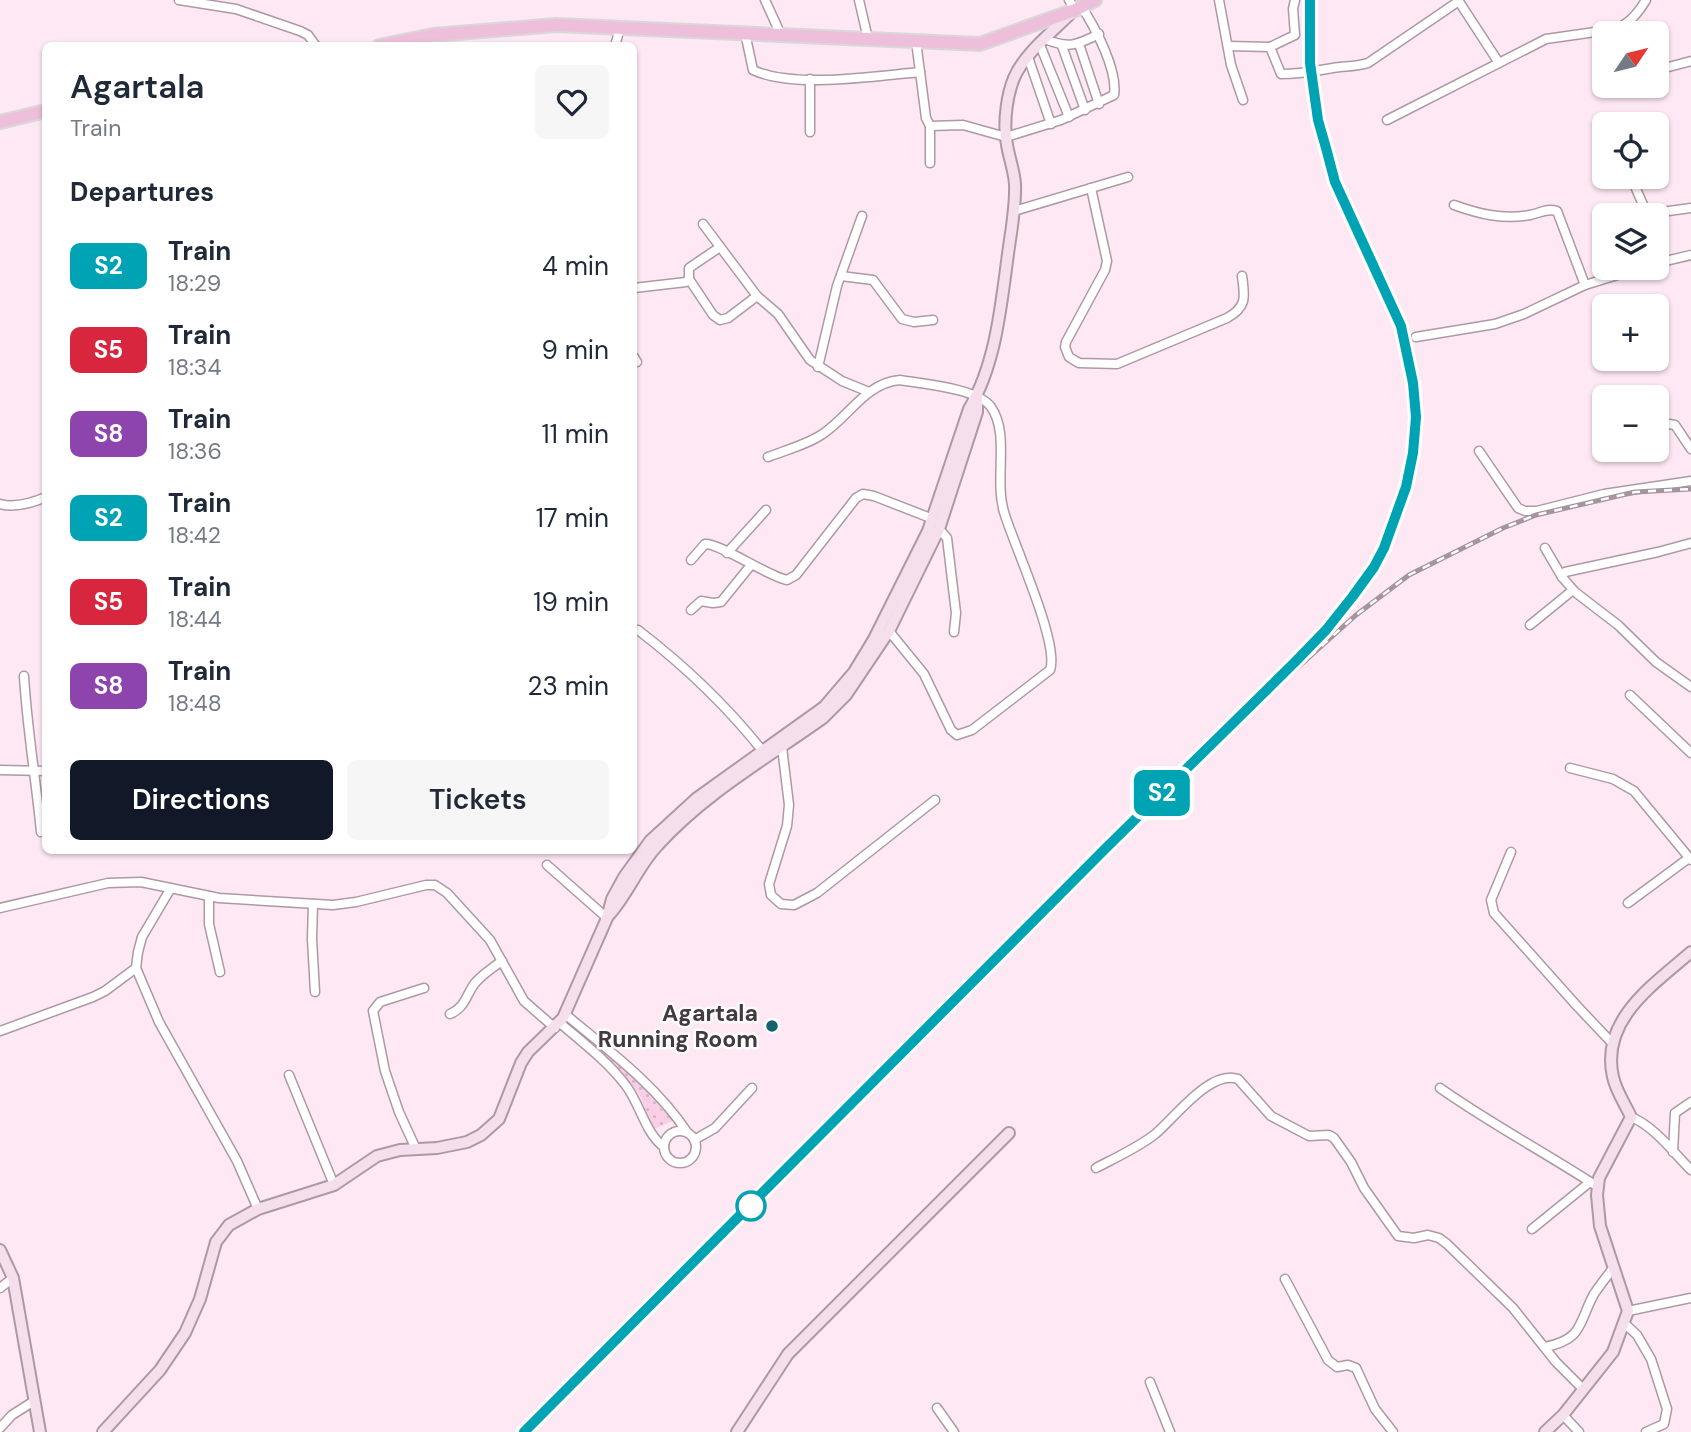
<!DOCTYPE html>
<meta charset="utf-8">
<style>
body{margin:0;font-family:"DM Sans",sans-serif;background:#f6f6f7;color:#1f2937;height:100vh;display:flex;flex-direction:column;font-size:26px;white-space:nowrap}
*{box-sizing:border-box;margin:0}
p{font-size:23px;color:#747a83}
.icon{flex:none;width:38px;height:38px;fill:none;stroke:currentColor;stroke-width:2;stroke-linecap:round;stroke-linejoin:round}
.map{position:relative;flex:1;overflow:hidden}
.drawer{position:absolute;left:42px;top:42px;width:595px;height:812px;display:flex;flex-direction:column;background:#fff;border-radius:10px;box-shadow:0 2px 5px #0004}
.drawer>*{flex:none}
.badge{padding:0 14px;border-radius:10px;font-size:24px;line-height:46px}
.needle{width:46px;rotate:55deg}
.fabs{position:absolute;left:1592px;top:21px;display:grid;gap:14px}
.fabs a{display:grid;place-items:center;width:77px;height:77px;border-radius:10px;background:#fff;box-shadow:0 2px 5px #0004;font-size:35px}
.map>.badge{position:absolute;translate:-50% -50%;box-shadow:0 0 0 4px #fff}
h2{padding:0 28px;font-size:26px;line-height:63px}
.round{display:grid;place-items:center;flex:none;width:74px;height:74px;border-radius:10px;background:#f6f6f7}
.overview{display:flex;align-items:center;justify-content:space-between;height:119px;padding:0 28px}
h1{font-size:33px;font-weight:600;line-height:52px}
.action{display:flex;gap:14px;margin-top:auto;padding:14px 28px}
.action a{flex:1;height:80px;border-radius:10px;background:#111827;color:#fff;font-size:28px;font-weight:600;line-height:80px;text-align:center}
.action a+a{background:#f6f6f7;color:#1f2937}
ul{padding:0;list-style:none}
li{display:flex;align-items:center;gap:21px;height:84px;padding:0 28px}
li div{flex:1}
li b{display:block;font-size:26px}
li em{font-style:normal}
li .badge{min-width:77px;font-weight:700;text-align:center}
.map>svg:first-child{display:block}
.grass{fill:url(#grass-dots)}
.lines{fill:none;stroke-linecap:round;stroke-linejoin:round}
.street-casing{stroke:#ad99a4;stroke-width:11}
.secondary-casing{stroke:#ad99a4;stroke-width:14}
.primary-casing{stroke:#d9d8d9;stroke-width:16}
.street{stroke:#fff;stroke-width:8}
.secondary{stroke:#f6dfed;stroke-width:10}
.primary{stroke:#eebfdb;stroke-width:12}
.rail-casing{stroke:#a3949d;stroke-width:5}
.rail{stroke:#fcfcfc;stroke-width:2.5;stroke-dasharray:8;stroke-linecap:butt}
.line-casing{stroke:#fff;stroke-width:16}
.line{stroke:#00a3b4;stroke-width:10}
.poi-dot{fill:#16616e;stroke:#fcfcfc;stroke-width:2.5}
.stop-dot{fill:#fff;stroke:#00a3b4;stroke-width:3.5}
.labels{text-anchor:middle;stroke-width:5;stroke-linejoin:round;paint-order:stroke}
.poi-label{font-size:23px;font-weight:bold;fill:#423a3f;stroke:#fcfcfc;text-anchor:end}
</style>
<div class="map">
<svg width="1691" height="1432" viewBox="0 0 1691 1432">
<defs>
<pattern id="grass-dots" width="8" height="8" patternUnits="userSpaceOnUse" patternTransform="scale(1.75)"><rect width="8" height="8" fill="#f9cfe7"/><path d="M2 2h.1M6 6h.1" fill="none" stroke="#d7b2c7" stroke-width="1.8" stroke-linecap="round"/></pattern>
</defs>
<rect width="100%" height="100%" fill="#fee8f4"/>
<!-- grass -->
<path class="grass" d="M571,1023l64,57 38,41 -19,8 -14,-33 -9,-13 -62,-57z"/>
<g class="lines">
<!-- street casing -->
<g class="street-casing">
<g id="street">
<path d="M179,0l57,9 64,22 8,4 8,11"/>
<path d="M765,0l16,35"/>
<path d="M859,0l9,39"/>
<path d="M1069,0l6,10"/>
<path d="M1219,0l12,65 12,35"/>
<path d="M1458,0l41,63"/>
<path d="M745,33l8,37c40,19 122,6 167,2"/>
<path d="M1045,39c24,10 32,6 54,-5"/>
<path d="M916,41l10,77 4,8 33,-1 43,12 55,-17 53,-25c4,-25 -19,-68 -33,-89"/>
<path d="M1079,44l20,60"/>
<path d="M1040,45l29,72"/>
<path d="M615,46l5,-18"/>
<path d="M1062,46l23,64"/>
<path d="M1228,46l42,1 11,27c20,0 33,-3 52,-6 12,-2 22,-1 35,-5l91,-62"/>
<path d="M1270,47l25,-12 -2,-26 2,-9"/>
<path d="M1028,57l23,67"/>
<path d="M1657,70l34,-9"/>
<path d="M810,79v53"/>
<path d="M1387,120l159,-81 70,-10c14,-6 22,-16 30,-29"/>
<path d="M930,163v-37"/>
<path d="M1631,177l16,37 44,-6"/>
<path d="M1091,188l16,73 -2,9 -39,72 -1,5 4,10 10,6 38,1 110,-46c20,-11 18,-21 15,-42"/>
<path d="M1454,205c25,9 49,15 76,10 10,-2 17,-7 27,-4l28,74"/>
<path d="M1014,211l114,-34"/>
<path d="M703,224l54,72 21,18 32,46 32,21 27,11"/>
<path d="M1657,263l34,-8"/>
<path d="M841,276l32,4 29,39 12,3 19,-2"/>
<path d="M689,279l24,36 7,5 8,-2 29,-22"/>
<path d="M634,288l52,-6 3,-3v-11l31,-21"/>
<path d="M1416,337l79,-13 29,-10 61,-29 55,-17"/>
<path d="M634,357l3,5"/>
<path d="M818,367l19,-81 25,-70"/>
<path d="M1657,431l12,-7 6,1 16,24"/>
<path d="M1603,450l9,2 10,-2"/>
<path d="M1479,451l39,57 7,3h12l67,-17 87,-13"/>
<path d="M768,457c18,-7 41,-13 56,-24 26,-18 42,-50 76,-53 22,4 77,8 91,27 19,27 3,72 13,105 9,31 56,132 46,158l-78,60 -15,5 -6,-5 -27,-56 -35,-43"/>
<path d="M0,504c15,4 32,-1 46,-7"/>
<path d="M939,529l8,9 9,75 -2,19"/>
<path d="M1691,543l-33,9 -93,20 -3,5 13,15 43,33 38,37 35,25"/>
<path d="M1545,548l17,29"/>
<path d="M727,553l39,-43"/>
<path d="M691,560l14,-16c15,-1 62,32 82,36l9,-5 60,-77 7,-4 11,2 59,23"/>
<path d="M691,610l10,-9 12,2 8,-1 30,-37"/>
<path d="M1530,625l43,-35"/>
<path d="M638,630c47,36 90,77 127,124"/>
<path d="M24,676c3,52 12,104 17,156"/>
<path d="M1630,695l61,58"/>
<path d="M782,747l7,58 -2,21 -18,58 2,11 10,9 13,1 23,-12 118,-93"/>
<path d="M1570,768l43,11 21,12 57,69"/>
<path d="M0,770l46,1"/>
<path d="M1511,852l-20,48 3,13 83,93 36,38"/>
<path d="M547,865l60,53"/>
<path d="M171,888l-29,49 -4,15 -2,16 23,54 78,139 21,48"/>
<path d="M209,896v28l11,48"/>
<path d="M1628,903l61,-45"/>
<path d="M313,904l-1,35 3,53"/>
<path d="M0,908l108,-25 33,-1 78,16 114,7 23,-3 70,-17h9l12,8 43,47 34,61 31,27"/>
<path d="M450,1014c15,-6 16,-19 25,-31 8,-9 17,-15 27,-22"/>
<path d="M565,1014c43,36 91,71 122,118"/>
<path d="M560,1023c22,19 46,37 64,60 16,19 20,49 40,64"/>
<path d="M0,1031l93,-34 12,-6 31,-23"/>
<path d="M289,1075l45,110"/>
<path d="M1440,1088c51,36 106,65 158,99"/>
<path d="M1631,1117c23,9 43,36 60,53"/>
<circle cx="680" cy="1147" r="16"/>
<path d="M694,1140l21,-12 37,-40"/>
<path d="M416,1149l-17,-37 -14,-41 -12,-60 7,-9 44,-14"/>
<path d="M1673,1152l2,-39 16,-11"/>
<path d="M1096,1168c19,-10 41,-20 58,-33 20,-16 56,-66 84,-56l33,37 38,20 20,-1 5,3 17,24 13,26 34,48 16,2 14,-3 11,3 8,6 66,64 43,54 27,27"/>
<path d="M1532,1229l58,-47"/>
<path d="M1285,1279l43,81 9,7 11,-2 8,3 19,41 18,23"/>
<path d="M0,1288l13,-10"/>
<path d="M1628,1311l63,-13"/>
<path d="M1624,1323l13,12 14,24 16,50 -3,15 -18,8"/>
<path d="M1545,1347c39,-8 33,-24 49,-53 6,-9 13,-18 20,-27"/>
<path d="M1150,1382l20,50"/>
<path d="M937,1408l17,24"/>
<path d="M1563,1415l16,17"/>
<path d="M0,1428l12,-13 22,-14"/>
</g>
</g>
<!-- secondary casing -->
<g class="secondary-casing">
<g id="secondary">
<path d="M609,915c19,-21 29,-49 49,-70 46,-51 109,-87 165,-127l23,-23 43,-64 50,-102 38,-117v-15"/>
<path d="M0,1250l13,28 27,154"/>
<path d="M103,1432l57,-62 25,-37 15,-34 16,-57 13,-17 29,-16 76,-24 43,-29 23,-6 37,-2 30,-6 14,-7 18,-16 22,-56 7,-11 35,-34 44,-100 5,-19 12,-22 26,-36 47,-43 127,-91 30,-35 20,-33 54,-108 41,-122c27,-45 32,-104 39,-155 3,-23 8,-47 7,-70 -1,-16 -8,-31 -9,-47 -2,-18 1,-42 8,-59 11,-26 40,-47 60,-68"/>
<path d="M737,1432l51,-78 221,-221"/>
<path d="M1545,1432l18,-17 50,-63 15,-41 -28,-85 -3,-31 2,-17 32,-61c-6,-13 -15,-26 -18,-40 -13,-57 40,-92 78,-125"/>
</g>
</g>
<!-- primary casing -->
<g class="primary-casing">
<g id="primary">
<path d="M379,46l54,-11 123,-10 424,19 95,-34 20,-10"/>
<path d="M0,122l46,-11"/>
</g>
</g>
<!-- street -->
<use href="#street" class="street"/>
<!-- secondary -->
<use href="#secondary" class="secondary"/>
<!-- primary -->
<use href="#primary" class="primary"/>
<!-- rail casing -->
<g class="rail-casing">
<g id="rail">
<path d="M1310,0v63l8,57 8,28 9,34 66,144c36,122 0,224 -86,315"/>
<path d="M524,1432l583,-585 59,-52 120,-117 70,-63 53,-40 94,-47 33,-13 99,-23 56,-3"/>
</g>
</g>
<!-- rail -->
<use href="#rail" class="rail"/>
</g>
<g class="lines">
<!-- line casing -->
<g class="line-casing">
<path id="line" d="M524,1432l583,-585 187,-184 32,-33 27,-34 21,-29 10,-19 22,-61 7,-34 3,-36 -3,-34 -12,-57 -66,-144 -9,-34 -8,-28 -8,-57v-63"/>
</g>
<!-- line -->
<use href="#line" class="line"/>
</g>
<!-- markers -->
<circle class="poi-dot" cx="772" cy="1026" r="7"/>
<circle class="stop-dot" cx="751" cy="1206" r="14"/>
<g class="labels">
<!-- poi labels -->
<g class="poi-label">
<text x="758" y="1021">Agartala<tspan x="758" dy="26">Running Room</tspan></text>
</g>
</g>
</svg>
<div class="fabs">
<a><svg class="needle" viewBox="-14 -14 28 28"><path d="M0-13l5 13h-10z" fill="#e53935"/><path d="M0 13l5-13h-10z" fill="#747a83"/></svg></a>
<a><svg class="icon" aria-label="locate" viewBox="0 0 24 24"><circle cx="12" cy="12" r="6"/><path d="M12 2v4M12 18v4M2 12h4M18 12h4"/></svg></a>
<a><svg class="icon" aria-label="layers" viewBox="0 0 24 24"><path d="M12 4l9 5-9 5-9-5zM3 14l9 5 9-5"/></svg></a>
<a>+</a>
<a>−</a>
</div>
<b class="badge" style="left:1162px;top:793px;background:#00a3b4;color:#fff">S2</b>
<section class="drawer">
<div class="overview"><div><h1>Agartala</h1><p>Train</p></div><a class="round"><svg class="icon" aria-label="heart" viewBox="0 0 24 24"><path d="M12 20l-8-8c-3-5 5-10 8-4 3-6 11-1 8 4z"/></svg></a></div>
<h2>Departures</h2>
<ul>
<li><span class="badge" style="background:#00a3b4;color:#fff">S2</span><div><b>Train</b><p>18:29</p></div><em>4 min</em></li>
<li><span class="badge" style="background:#d7263d;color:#fff">S5</span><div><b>Train</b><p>18:34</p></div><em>9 min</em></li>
<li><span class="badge" style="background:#8e44ad;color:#fff">S8</span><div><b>Train</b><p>18:36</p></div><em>11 min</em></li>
<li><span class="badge" style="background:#00a3b4;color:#fff">S2</span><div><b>Train</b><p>18:42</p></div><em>17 min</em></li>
<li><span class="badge" style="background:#d7263d;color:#fff">S5</span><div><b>Train</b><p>18:44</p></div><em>19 min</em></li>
<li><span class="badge" style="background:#8e44ad;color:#fff">S8</span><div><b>Train</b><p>18:48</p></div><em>23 min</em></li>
</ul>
<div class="action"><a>Directions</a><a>Tickets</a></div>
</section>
</div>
